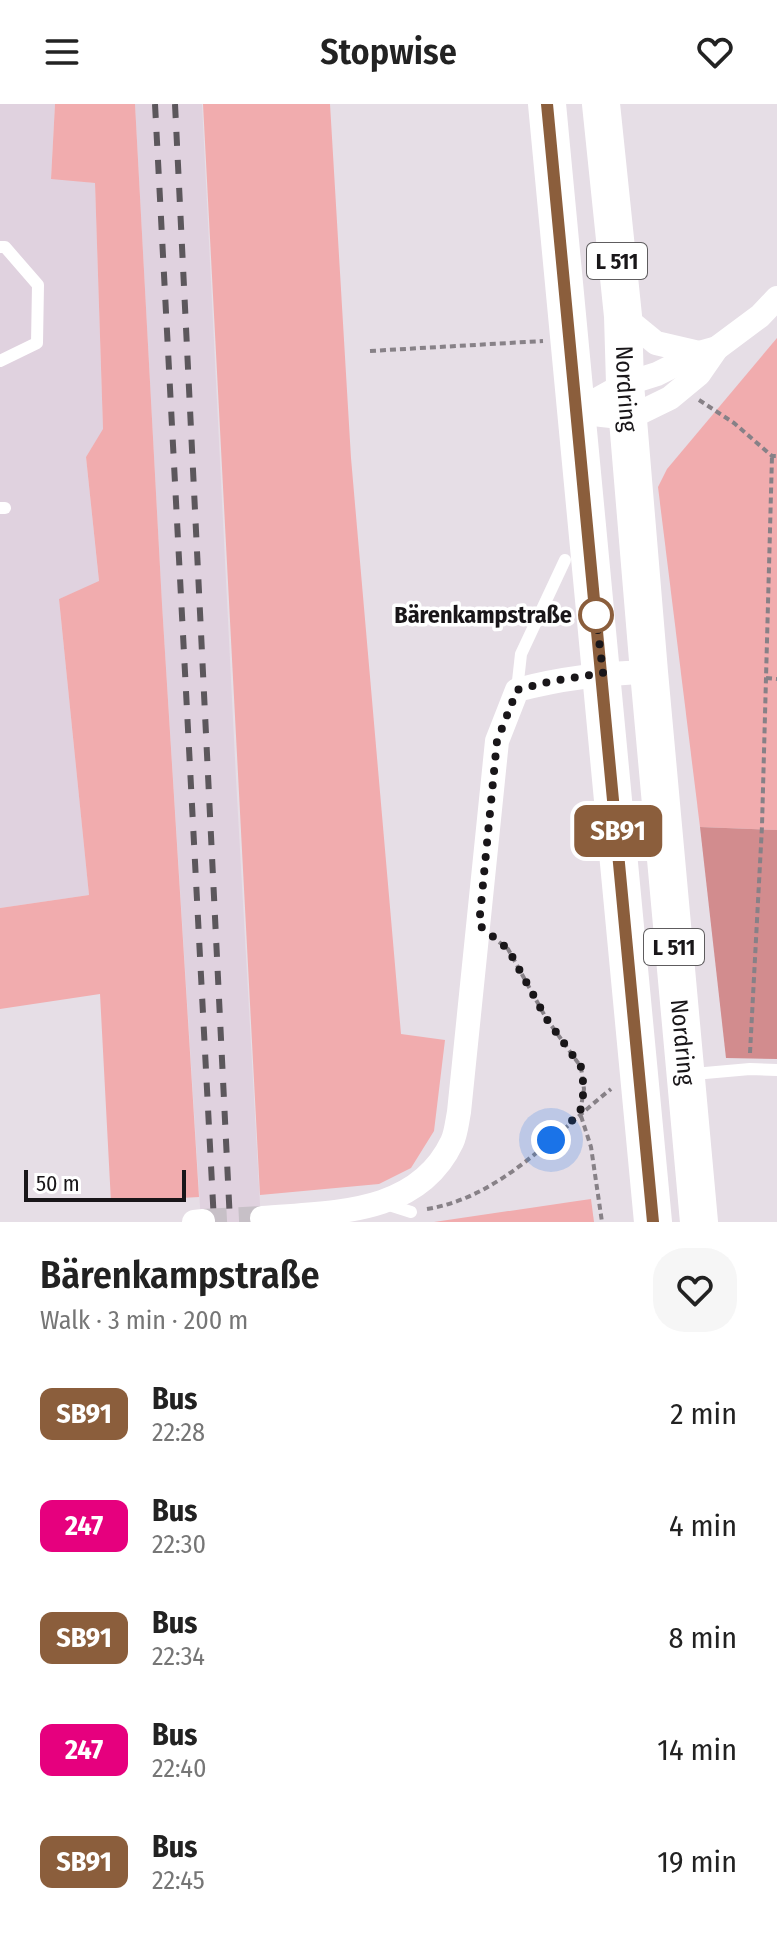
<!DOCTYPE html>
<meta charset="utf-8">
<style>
body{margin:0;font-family:"Fira Sans Condensed",sans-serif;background:#f6f6f6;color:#222;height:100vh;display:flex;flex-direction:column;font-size:30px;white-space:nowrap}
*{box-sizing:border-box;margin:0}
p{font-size:26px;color:#767676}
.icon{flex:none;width:44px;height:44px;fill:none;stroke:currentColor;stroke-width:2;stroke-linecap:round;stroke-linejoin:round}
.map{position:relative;height:1118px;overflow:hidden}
.details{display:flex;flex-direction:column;background:#fff;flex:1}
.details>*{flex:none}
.badge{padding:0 16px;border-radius:12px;font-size:28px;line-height:52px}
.scale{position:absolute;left:24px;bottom:20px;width:162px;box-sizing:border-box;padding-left:8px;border:4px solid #191619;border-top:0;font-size:22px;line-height:28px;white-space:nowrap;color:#191619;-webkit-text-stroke:6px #fff;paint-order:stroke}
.you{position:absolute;width:40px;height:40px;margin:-20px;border:6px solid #fff;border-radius:50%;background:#1a73e8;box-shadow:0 0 0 12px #1a73e833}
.map>.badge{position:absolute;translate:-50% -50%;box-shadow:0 0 0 4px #fff}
.round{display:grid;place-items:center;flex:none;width:84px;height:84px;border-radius:32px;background:#f6f6f6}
.summary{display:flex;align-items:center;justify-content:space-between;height:136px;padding:0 40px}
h1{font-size:38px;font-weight:600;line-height:60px}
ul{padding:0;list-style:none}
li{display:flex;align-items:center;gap:24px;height:112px;padding:0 40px}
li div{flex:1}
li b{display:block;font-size:30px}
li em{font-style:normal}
li .badge{min-width:88px;font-weight:700;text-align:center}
header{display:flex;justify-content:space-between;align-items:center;height:104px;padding:0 40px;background:#fff;font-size:36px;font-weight:600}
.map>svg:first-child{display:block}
.built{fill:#e0d2df}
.green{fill:#f1acae}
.forest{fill:#d28c8e}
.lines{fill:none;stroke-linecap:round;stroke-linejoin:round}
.minor-tunnel{stroke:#c7c0c7;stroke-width:24;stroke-dasharray:24 12;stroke-linecap:butt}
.path{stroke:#878187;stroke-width:4;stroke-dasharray:6 4;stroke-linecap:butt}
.service{stroke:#fff;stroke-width:12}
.minor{stroke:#fff;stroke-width:24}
.primary{stroke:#fff;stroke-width:38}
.rail{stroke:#5c575c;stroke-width:6;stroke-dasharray:14 14;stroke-linecap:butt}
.line-casing{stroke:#fff;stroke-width:18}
.line{stroke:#8b5e3c;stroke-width:12}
.walk{stroke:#191619;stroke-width:8;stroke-dasharray:0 14.4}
.stop-dot{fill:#fff;stroke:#8b5e3c;stroke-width:4}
.labels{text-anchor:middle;stroke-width:7;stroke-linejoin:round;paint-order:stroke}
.shield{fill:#fff;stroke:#5e5c5e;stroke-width:2}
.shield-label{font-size:22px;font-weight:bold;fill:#191619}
.street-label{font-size:24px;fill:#191619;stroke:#fff}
.stop-label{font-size:24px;font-weight:bold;fill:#191619;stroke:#fff;text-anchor:end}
</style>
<header><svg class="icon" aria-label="menu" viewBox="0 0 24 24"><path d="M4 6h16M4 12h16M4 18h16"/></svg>Stopwise<svg class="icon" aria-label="heart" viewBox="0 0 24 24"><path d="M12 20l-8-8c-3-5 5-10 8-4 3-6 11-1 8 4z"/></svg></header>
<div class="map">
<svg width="777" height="1118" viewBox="0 0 777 1118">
<rect width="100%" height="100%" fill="#e6dee6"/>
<!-- built -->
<g class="built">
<path d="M0,0h55l-4,74 44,5 8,247 -17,27 13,125 -40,17 30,296 -89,13z"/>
<path d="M135,0h67l34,675 25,443h-60l-39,-618z"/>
</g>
<!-- green -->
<g class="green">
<path d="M55,0h80l27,500 37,593 -88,5 -11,-208 -100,15v-101l89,-13 -30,-296 40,-18 -13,-124 17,-28 -8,-246 -44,-4z"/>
<path d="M203,0h127l21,354 50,576 44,6 -11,91 -23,37 -32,16 -119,11z"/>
<path d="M777,234v492l-77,-3 -42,-340 9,-18z"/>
<path d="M591,1095l3,23h-160l143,-21z"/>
</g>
<!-- forest -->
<path class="forest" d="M700,723l77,3v229l-51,-1z"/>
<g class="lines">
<!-- minor-tunnel -->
<path class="minor-tunnel" d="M203,1117l59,-3"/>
<!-- path -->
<g class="path">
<path d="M370,247l173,-10"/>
<path d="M699,296l35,23 38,33h5"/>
<path d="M766,574l11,1"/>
<path d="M499,838l9,7 38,69 35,49 3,22 -4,24 11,34 11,75"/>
<path d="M750,949l12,-227 10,-370"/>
<path d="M427,1105c75,-12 127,-75 184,-120"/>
</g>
<!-- service -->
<g class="service">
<path d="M0,143h5l33,38 -1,58 -37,18"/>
<path d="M0,404h5"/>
<path d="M517,586l4,-36 44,-94"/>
<path d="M705,969l45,-4 27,1"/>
<path d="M386,1100l25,8"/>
</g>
<!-- minor -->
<g class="minor">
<path d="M623,212l33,27 43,10"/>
<path d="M575,308l54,6 41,-20 29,-24 18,-26 43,-32 17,-18"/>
<path d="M575,308l50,-28 32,-10 42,-21 18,-5"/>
<path d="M262,1114c69,-6 155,-2 190,-76 4,-8 5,-20 7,-30l38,-371 20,-51c45,-12 87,-17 132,-18"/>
<path d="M194,1118l9,-1"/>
</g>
<!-- primary -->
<g class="primary">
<path d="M547,0l106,1118"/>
<path id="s1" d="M601,0l22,212 2,68 24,288 50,550"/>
</g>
<!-- rail -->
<g class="rail">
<path d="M155,0l59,1118"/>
<path d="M175,0l55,1118"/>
</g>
</g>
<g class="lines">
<!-- line casing -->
<g class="line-casing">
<path id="line" d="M547,0l106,1118"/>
</g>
<!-- line -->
<use href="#line" class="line"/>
<!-- walk -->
<path class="walk" d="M551,1036l29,-27 4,-24 -3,-22 -35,-49 -38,-69 -29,-24 18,-184 20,-51 35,-9 51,-8 -7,-58"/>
</g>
<!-- markers -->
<circle class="stop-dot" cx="596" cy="511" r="16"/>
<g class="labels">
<!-- shield labels -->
<g class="shield">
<rect x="587" y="139" width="60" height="36" rx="6"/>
<rect x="644" y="825" width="60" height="36" rx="6"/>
</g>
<g class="shield-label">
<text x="617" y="165">L 511</text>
<text x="674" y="851">L 511</text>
</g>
<!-- street labels -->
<g class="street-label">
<text dy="8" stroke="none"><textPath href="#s1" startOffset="286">Nordring</textPath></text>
<text dy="8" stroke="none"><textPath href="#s1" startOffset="942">Nordring</textPath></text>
</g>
<!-- stop labels -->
<g class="stop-label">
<text x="572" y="519">Bärenkampstraße</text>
</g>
</g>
</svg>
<div class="scale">50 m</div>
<div class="you" style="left:551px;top:1036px"></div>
<b class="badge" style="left:618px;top:727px;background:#8b5e3c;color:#fff">SB91</b>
</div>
<section class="details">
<div class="summary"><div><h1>Bärenkampstraße</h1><p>Walk · 3 min · 200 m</p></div><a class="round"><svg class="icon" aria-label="heart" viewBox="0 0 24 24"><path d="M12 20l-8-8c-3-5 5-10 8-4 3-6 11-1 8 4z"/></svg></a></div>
<ul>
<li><span class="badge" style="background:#8b5e3c;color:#fff">SB91</span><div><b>Bus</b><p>22:28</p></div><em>2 min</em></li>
<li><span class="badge" style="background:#e6007e;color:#fff">247</span><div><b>Bus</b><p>22:30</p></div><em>4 min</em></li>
<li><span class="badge" style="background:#8b5e3c;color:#fff">SB91</span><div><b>Bus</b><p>22:34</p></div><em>8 min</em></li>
<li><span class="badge" style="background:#e6007e;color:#fff">247</span><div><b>Bus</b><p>22:40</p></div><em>14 min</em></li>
<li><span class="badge" style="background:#8b5e3c;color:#fff">SB91</span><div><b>Bus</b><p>22:45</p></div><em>19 min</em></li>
</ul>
</section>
